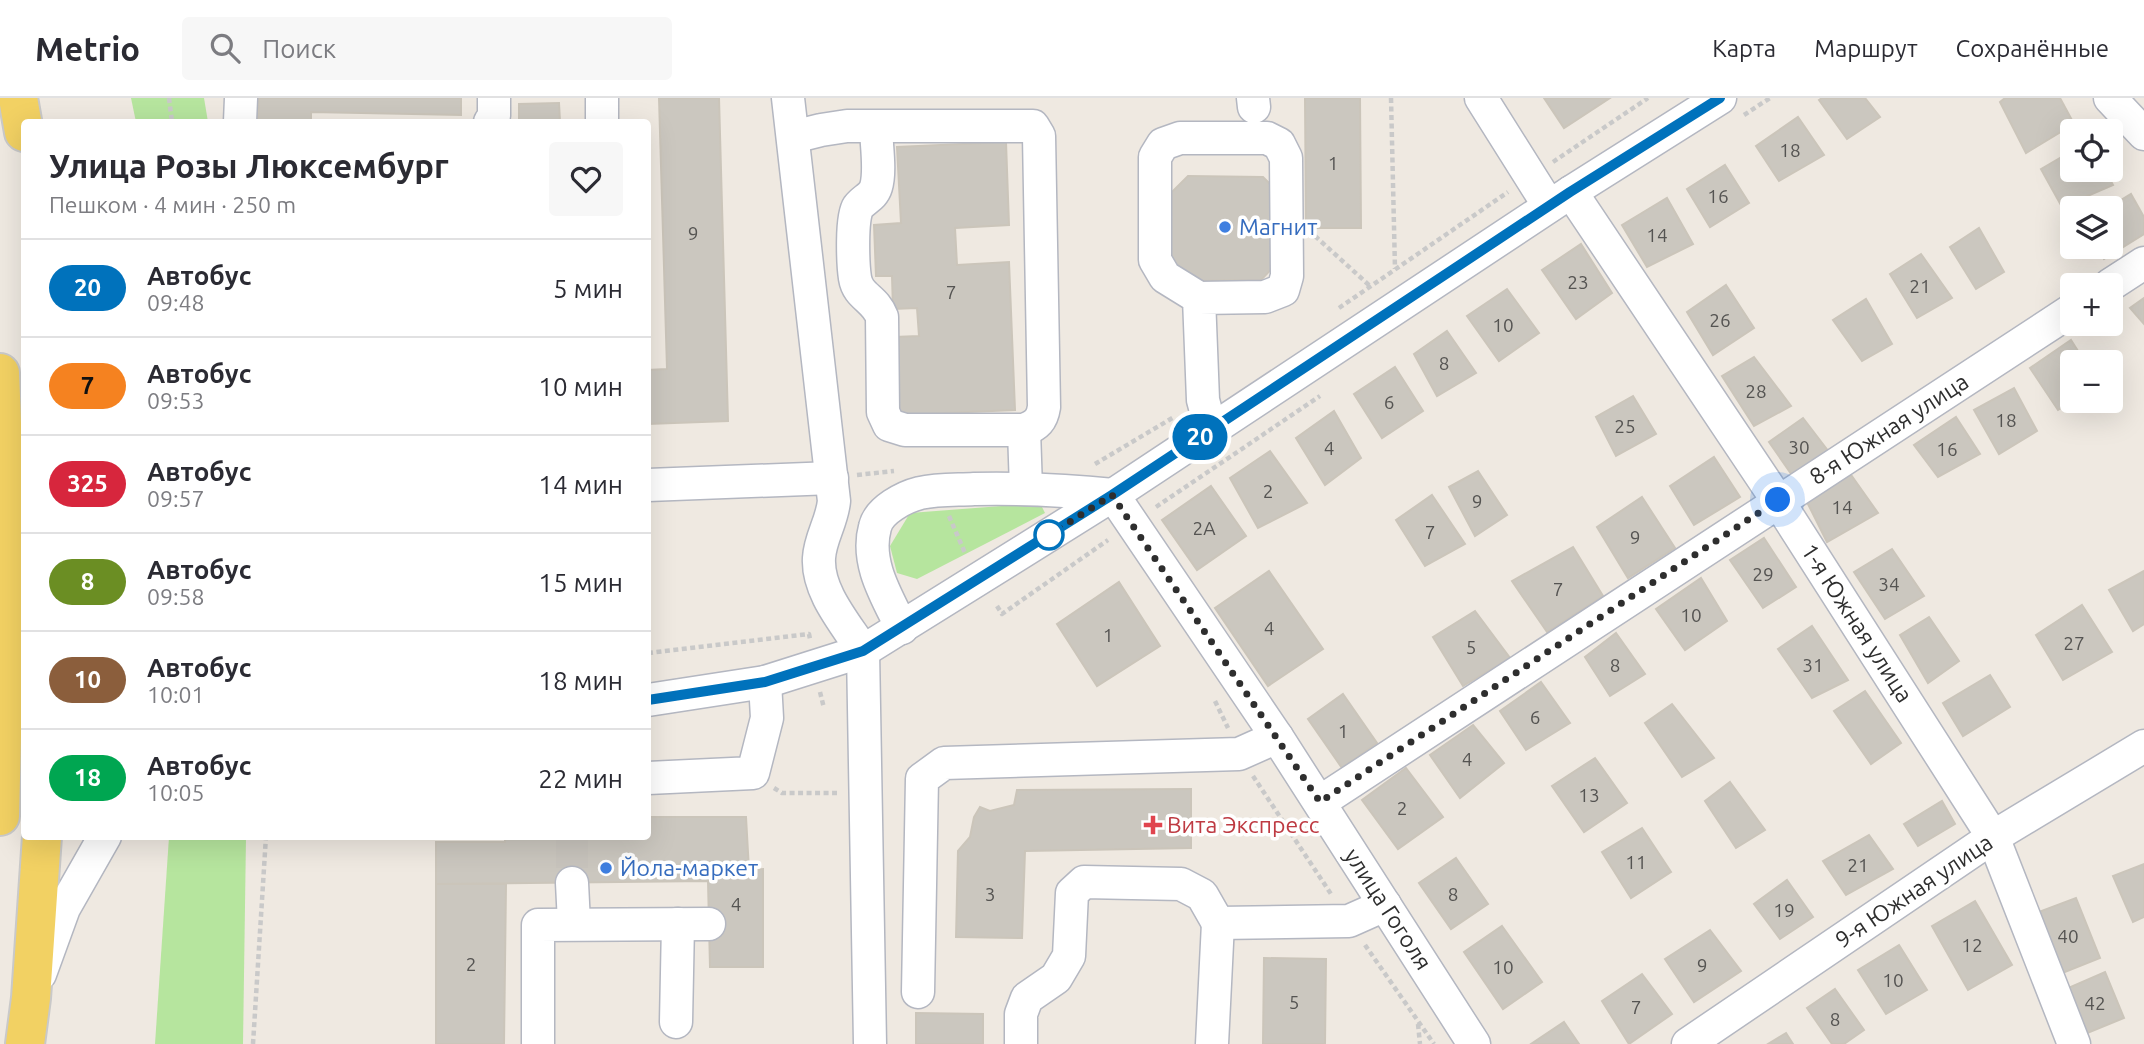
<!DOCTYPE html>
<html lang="ru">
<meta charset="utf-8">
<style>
body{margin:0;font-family:Ubuntu,sans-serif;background:#f7f7f7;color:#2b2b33;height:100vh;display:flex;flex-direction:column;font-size:26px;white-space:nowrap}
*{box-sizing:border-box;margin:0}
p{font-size:23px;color:#7c7c81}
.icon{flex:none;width:38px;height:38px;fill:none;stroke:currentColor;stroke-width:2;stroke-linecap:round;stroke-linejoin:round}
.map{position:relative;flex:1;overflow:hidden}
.drawer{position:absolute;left:21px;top:21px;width:630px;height:721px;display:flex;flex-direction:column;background:#fff;border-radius:7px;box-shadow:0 7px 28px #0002}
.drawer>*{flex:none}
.badge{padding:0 14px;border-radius:23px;font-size:24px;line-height:46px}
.fabs{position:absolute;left:2060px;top:21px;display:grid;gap:14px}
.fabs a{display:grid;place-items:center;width:63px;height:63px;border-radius:7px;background:#fff;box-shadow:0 7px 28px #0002;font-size:35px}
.you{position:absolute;width:35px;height:35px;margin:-18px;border:5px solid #fff;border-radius:50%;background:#1a73e8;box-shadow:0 0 0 10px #1a73e833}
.map>.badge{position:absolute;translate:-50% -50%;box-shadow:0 0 0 4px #fff}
.round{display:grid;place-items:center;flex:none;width:74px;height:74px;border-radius:7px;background:#f7f7f7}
.overview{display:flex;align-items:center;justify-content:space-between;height:119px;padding:0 28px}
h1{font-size:33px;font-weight:600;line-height:52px}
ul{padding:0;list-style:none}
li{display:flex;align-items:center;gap:21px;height:98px;padding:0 28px;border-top:2px solid #e1e1e2}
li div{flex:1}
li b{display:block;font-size:26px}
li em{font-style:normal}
li .badge{min-width:77px;font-weight:700;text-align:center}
header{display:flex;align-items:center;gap:42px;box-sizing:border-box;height:98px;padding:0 35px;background:#fff;border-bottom:2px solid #e1e1e2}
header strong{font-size:33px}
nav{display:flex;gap:38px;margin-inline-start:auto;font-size:24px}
.search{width:490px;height:63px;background:#f7f7f7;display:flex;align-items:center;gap:18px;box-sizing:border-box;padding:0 24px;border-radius:7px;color:#7c7c81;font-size:26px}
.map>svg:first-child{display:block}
.green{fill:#b6e59e}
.building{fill:#cbc7bf;stroke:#cbc5ba;stroke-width:2}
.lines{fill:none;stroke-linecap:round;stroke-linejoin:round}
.minor-tunnel{stroke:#c8c4bd;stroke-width:32;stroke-dasharray:32 16;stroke-linecap:butt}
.minor-casing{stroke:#b4b7c1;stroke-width:35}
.major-casing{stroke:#c9c9c9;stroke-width:42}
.path{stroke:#c9c9c9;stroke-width:4.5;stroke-dasharray:5 3.5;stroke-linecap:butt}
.minor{stroke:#fff;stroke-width:32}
.major{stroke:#f2d163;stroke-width:38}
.line-casing{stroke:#fff;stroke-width:16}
.line{stroke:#0072bc;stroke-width:10}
.walk{stroke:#2e2e2e;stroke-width:7;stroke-dasharray:0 12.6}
.shop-dot{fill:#3f7fe0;stroke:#fff;stroke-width:2.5}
.stop-dot{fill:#fff;stroke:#0072bc;stroke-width:3.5}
.health-dot{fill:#e0444e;stroke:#fff;stroke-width:2.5}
.labels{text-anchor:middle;stroke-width:7;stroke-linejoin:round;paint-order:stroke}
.number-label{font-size:19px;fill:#555452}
.shop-label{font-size:23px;fill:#366cbe;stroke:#fff;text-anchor:start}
.street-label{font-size:23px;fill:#2e2e2e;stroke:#fff}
.health-label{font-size:23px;fill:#be3a42;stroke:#fff;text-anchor:start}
</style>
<header>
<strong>Metrio</strong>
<div class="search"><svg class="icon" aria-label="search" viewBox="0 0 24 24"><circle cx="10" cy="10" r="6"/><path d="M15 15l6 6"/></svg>Поиск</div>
<nav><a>Карта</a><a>Маршрут</a><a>Сохранённые</a></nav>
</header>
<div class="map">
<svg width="2144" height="946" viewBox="0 0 2144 946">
<rect width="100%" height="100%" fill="#efe9e1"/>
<!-- green -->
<g class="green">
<path d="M131,0h73l4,24h-72z"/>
<path d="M1040,405l5,10 -128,66 -20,-6 -7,-27 20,-33z"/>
<path d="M169,739h77l-3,207h-88z"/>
</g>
<!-- building -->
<g class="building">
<path d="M259,0h202v17l-150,-3v10h-53z"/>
<path d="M659,0h60l9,323 -80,3v-54l19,-1z"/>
<path d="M1305,0h55l1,130h-55z"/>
<path d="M1544,0h66l-46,30z"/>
<path d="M1822,0h43l15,19 -33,22 -28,-39z"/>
<path d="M2005,0h55l14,26 -48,29 -26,-51z"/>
<path d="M559,5l1,19h-41v-18z"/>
<path d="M1798,19l26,38 -45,26 -23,-35z"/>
<path d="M1006,44l3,83 -54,3 2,37 52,-3 6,148 -117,5 -3,-78 24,-1 -2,-28 -24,1 -1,-33h-16l-2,-51 27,-2 -4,-76z"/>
<path d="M2072,53v19h33l8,15 -51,22 -21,-38z"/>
<path d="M1725,67l24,38 -39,24 -23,-38z"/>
<path d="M1188,78l75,1 16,16v68l-18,19 -71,1 -19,-20 1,-69z"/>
<path d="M2131,96l13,23v17l-40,25 -8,-12h14v-39h-2z"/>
<path d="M1667,100l26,46 -46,23 -25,-42z"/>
<path d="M1979,130l25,44 -28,17 -26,-42z"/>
<path d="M1581,146l31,49 -36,26 -34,-49z"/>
<path d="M1921,156l31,44 -35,20 -27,-44z"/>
<path d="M1726,187l28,43 -41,27 -26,-43z"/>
<path d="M1507,191l32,44 -40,28 -32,-45z"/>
<path d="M2144,200v26l-14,-16z"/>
<path d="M1866,201l26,45 -30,17 -29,-41z"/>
<path d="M1447,233l29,42 -39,23 -23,-42z"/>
<path d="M2071,242l14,22h-13l1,39 -15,9 -28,-42z"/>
<path d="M1754,259l37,49 -37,20 -32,-50z"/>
<path d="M1395,269l28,44 -41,27 -28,-44z"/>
<path d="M2014,290l23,43 -38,23 -25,-44z"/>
<path d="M1633,298l23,38 -40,22 -20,-39z"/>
<path d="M1334,313l27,47 -36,27 -29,-47z"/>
<path d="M1956,319l24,37 -42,23 -24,-32z"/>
<path d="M1803,320l26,34 -35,26 -25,-36z"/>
<path d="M1270,353l37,52 -49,25 -28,-50z"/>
<path d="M1714,359l26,40 -46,28 -24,-39z"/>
<path d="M1478,373l29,44 -32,21 -26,-49z"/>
<path d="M1849,374l29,41 -51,29 -20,-40z"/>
<path d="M1211,388l35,50 -49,34 -35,-50z"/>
<path d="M1432,397l33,49 -40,22 -29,-46z"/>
<path d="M1642,399l33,51 -47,30 -31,-51z"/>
<path d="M1764,440l32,49 -33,21 -33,-48z"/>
<path d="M1573,449l30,49 -56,36 -35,-51z"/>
<path d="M1892,451l32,47 -39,23 -31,-47z"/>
<path d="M1269,473l54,78 -55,37 -53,-78z"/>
<path d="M2144,473v53l-11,7 -24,-41z"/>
<path d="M1701,480l26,43 -42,29 -29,-41z"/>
<path d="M1119,484l41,64 -63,40 -40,-62z"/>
<path d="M2082,507l30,47 -49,28 -27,-45z"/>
<path d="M1475,513l35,47 -47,28 -30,-49z"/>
<path d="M1929,519l30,44 -31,22 -28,-48z"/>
<path d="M1812,528l36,54 -36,18 -34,-49z"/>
<path d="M1616,535l29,41 -35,22 -25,-39z"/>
<path d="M1990,577l20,32 -47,29 -20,-33z"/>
<path d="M1541,584l29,41 -44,27 -26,-39z"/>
<path d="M1865,593l36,52 -30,21 -37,-53z"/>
<path d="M1343,596l34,49 -35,25 -34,-49z"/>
<path d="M1672,606l42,54 -32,19 -37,-54z"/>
<path d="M1473,627l31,38 -44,35 -30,-43z"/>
<path d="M1595,660l32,45 -43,29 -32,-46z"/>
<path d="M1406,670l37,49 -45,32 -36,-49z"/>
<path d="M1730,684l35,48 -29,18 -31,-47z"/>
<path d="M1191,691v59l-166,3 -3,87 -66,-1 2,-86 12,-14 4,-20 6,-10 10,4 24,-6 3,-15z"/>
<path d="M1942,703l13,23 -37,22 -14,-22z"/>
<path d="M648,719h98l3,53 14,-1v98h-53l-2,-86 -272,3v-42h69v-6h143z"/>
<path d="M1642,730l29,44 -40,26 -29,-46z"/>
<path d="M1869,737l24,34 -47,26 -23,-34z"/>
<path d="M1456,760l32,46 -37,25 -32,-46z"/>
<path d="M2144,766v53l-11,5 -20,-46z"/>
<path d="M1787,782l26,37 -33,22 -26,-35z"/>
<path d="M436,786h70l-2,160h-68z"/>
<path d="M2076,800l24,60 -40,16 -24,-61z"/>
<path d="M1975,803l37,64 -44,25 -36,-64z"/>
<path d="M1502,828l40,56 -39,27 -39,-57z"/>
<path d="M1710,832l31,41 -47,31 -29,-43z"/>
<path d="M1899,847l28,45 -41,24 -28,-44z"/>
<path d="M1264,860l62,1 -1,85h-62z"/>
<path d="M2105,874l19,46 -39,16 -19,-45z"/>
<path d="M1642,876l30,40 -43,30 -27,-43z"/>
<path d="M1835,891l29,41 -20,14h-12l-25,-36z"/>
<path d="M916,915l67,1v30h-67z"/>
<path d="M1564,924l15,22h-48z"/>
<path d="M1786,935l7,11h-25z"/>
</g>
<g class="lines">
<!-- minor-tunnel -->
<path class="minor-tunnel" d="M572,738v47"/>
<!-- minor casing -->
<g class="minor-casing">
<g id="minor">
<path d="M602,0v24"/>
<path d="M788,0l46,403c-2,21 -14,37 -15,57 -2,34 27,66 44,93l7,393"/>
<path d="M1253,0l1,9"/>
<path d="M1481,0l68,108"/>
<path d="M2110,0l34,36"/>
<path d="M240,24l1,-24"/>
<path d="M490,24l4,-6v-18"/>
<path d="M793,39l28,-7 26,-4h186l6,10 5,271c-2,13 -7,18 -20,23h-119l-16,-5 -6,-13 -1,-95c-7,-19 -24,-20 -27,-39 -2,-13 -4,-61 3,-71 6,-8 15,-10 18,-20 5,-16 0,-44 0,-61"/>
<path d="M1571,94l207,309 215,336 81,207"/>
<path d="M2110,187l34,-22"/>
<path d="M1199,200l-34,-21 -10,-17v-103l8,-13 17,-6h87l12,6 7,14 1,118 -4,14 -18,7 -66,1 4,102 8,30"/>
<path d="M1024,332l2,59"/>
<path d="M648,387l184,-7"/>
<path d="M1113,397l164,242 197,307"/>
<path d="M902,530c-15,-31 -37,-65 -27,-101 4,-17 29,-30 45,-34 18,-4 36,-3 54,-4 46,-1 92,1 139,6"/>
<path d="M648,602l117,-18 98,-31 250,-156 458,-303 149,-94"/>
<path d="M648,680l105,-5 14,-55 -2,-36"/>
<path d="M1320,704l752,-492"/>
<path d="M572,785l2,40"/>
<path d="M40,876l24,-66 41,-72"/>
<path d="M918,894l4,-213 22,-16 295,-9 38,-17"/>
<path d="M676,924l2,-98"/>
<path d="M538,946v-119l171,-1"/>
<path d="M1021,946v-30l6,-16 29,-20 13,-22 3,-63 12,-11 97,2 21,11 16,28 131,-2 36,-16"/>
<path d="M1212,946l6,-121"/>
<path d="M1688,946l305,-207 151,-91"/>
</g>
</g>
<!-- major casing -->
<g class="major-casing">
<g id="major">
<path d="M18,0l6,34"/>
<path d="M0,275c7,147 4,296 0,443"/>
<path d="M25,946l6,-46 11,-162"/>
</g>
</g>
<!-- path -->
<g class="path">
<path d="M169,0l3,24"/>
<path d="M1391,0l4,171"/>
<path d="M1744,17l26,-17"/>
<path d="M1553,64l95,-64"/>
<path d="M1315,138l55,50"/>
<path d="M1339,210l169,-116"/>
<path d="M1095,366l79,-47"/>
<path d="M857,377l37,-4"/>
<path d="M1156,409l164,-111"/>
<path d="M949,418l16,37"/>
<path d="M997,508l5,8 106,-74"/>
<path d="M648,555l161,-19 1,5"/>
<path d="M820,594l4,16"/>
<path d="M1215,603l13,27"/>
<path d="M1253,678l78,118"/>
<path d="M774,690l8,5h55"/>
<path d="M1365,847l69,99"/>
<path d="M1418,926l2,20"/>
<path d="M253,946l13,-208"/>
</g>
<!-- minor -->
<use href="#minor" class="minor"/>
<!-- major -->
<use href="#major" class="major"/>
</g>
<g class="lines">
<!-- line casing -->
<g class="line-casing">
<path id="line" d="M648,602l117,-18 98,-31 249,-156 458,-303 150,-94"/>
</g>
<!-- line -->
<use href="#line" class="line"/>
<!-- walk -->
<path class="walk" d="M1049,437l63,-40 208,307 458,-302"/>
</g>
<!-- markers -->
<g class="shop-dot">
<circle cx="1225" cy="129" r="7"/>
<circle cx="606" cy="770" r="7"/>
</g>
<circle class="stop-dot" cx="1049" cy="437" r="14"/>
<path class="health-dot" d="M1149.5 716.5h7v7h7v7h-7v7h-7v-7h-7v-7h7z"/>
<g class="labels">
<!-- number labels -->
<g class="number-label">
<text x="1790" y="59">18</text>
<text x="1333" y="72">1</text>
<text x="1718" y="105">16</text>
<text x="693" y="142">9</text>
<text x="1657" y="144">14</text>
<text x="1578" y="191">23</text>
<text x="1920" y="195">21</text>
<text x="951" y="201">7</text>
<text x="1720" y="229">26</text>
<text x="1503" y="234">10</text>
<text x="1444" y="272">8</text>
<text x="1756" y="300">28</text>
<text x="1389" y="311">6</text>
<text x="2006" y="329">18</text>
<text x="1625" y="335">25</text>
<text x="1799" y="356">30</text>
<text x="1329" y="357">4</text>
<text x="1947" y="358">16</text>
<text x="1268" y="400">2</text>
<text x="1477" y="410">9</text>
<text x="1842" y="416">14</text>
<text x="1204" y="437">2А</text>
<text x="1430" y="441">7</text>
<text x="1635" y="446">9</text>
<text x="1763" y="483">29</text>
<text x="1889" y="493">34</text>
<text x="1558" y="498">7</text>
<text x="1691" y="524">10</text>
<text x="1269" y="537">4</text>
<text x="1108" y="544">1</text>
<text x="2074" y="552">27</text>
<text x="1471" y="556">5</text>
<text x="1615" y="574">8</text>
<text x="1813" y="574">31</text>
<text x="1535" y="626">6</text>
<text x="1343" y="640">1</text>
<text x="1467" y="668">4</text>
<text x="1589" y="704">13</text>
<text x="1402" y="717">2</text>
<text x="1636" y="771">11</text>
<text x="1858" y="774">21</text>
<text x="990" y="803">3</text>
<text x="1453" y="803">8</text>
<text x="736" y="813">4</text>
<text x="1784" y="819">19</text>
<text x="2068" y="845">40</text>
<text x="1972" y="854">12</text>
<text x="471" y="873">2</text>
<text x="1702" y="874">9</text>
<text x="1503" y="876">10</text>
<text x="1893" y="889">10</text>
<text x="1294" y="911">5</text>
<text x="2095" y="912">42</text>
<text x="1636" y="916">7</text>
<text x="1835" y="928">8</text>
</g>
<!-- shop labels -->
<g class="shop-label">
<text x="1239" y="137">Магнит</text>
<text x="620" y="778">Йола-маркет</text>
</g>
<!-- street labels -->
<g class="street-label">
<text transform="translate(1889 331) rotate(-33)" y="8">8-я Южная улица</text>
<text transform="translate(1857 525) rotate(57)" y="8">1-я Южная улица</text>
<text transform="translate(1914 793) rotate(-34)" y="8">9-я Южная улица</text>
<text transform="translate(1388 811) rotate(57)" y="8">улица Гоголя</text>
</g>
<!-- health labels -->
<g class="health-label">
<text x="1167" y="735">Вита Экспресс</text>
</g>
</g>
</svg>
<div class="fabs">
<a><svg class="icon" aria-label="locate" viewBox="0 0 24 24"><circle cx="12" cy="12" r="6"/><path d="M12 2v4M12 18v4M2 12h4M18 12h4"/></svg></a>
<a><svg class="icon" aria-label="layers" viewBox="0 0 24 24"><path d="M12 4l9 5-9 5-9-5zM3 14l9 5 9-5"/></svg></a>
<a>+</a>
<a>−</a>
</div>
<div class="you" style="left:1778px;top:402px"></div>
<b class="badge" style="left:1200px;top:339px;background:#0072bc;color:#fff">20</b>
<section class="drawer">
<div class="overview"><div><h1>Улица Розы Люксембург</h1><p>Пешком · 4 мин · 250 m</p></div><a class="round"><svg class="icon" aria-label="heart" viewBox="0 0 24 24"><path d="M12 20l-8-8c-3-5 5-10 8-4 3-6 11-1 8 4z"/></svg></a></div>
<ul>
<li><span class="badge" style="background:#0072bc;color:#fff">20</span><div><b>Автобус</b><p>09:48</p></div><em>5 мин</em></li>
<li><span class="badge" style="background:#f58220;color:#111">7</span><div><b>Автобус</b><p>09:53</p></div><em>10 мин</em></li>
<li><span class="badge" style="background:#d7263d;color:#fff">325</span><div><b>Автобус</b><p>09:57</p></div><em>14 мин</em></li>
<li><span class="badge" style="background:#6b8e23;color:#fff">8</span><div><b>Автобус</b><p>09:58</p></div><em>15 мин</em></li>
<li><span class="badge" style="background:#8b5e3c;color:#fff">10</span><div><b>Автобус</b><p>10:01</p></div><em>18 мин</em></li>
<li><span class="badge" style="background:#00a651;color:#fff">18</span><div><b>Автобус</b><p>10:05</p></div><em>22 мин</em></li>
</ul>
</section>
</div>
